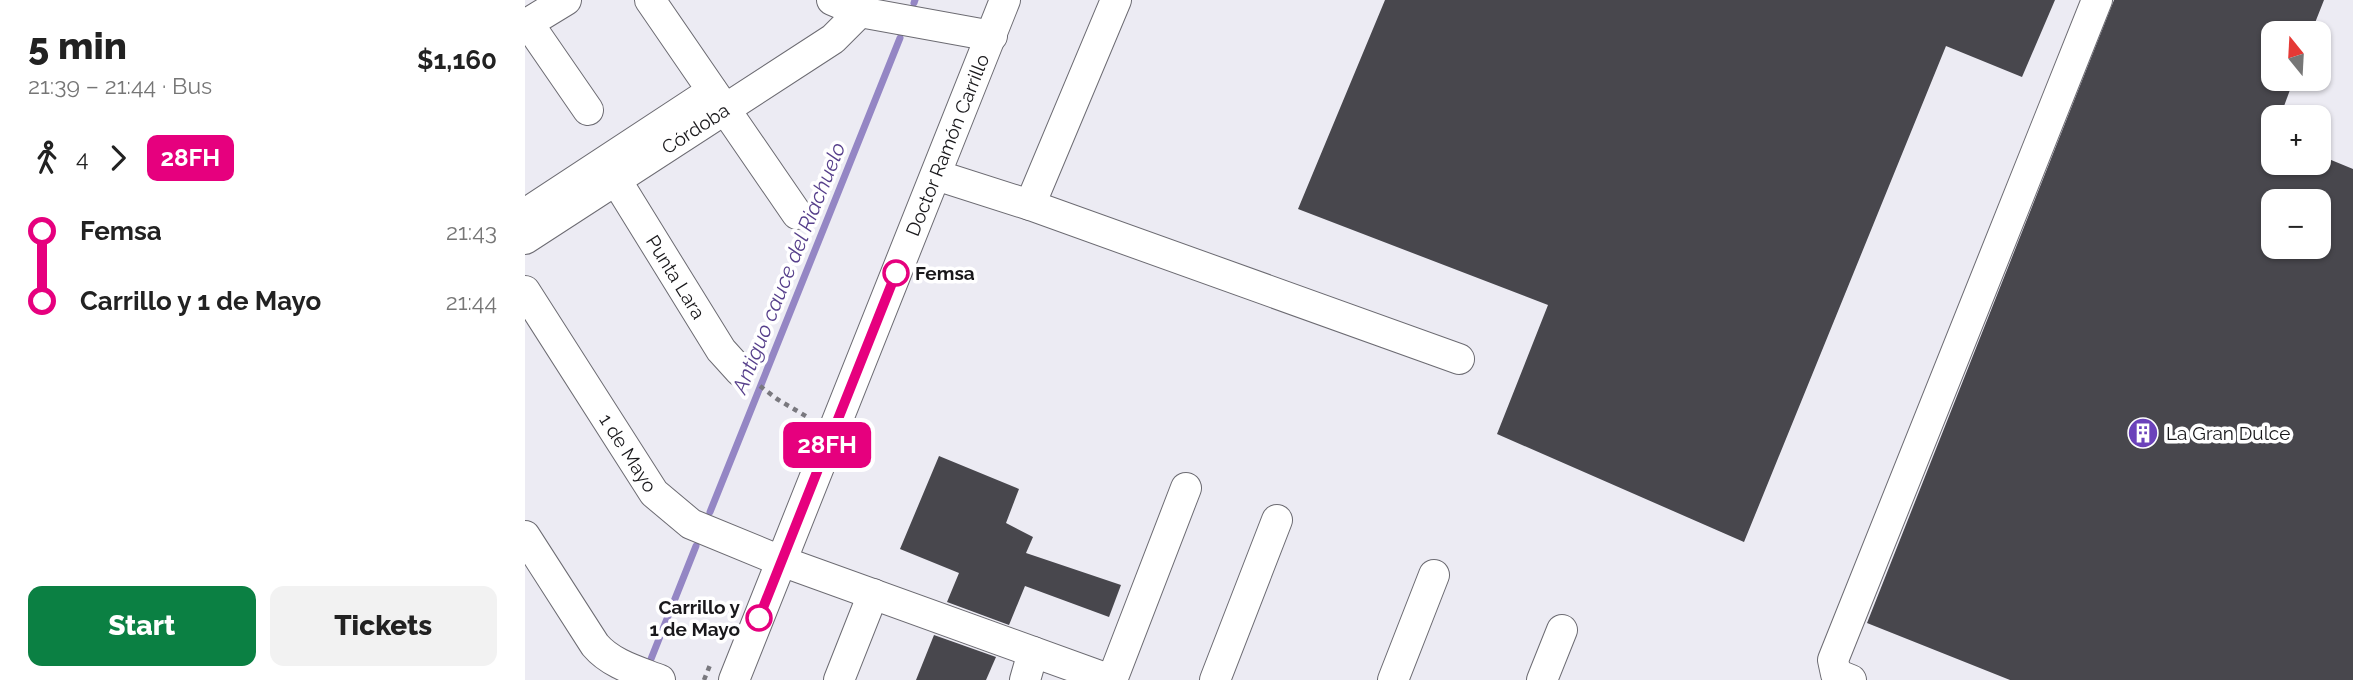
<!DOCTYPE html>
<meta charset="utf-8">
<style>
body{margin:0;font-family:Raleway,sans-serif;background:#f2f2f2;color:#222;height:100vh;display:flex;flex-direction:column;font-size:26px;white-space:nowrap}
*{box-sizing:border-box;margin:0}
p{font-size:23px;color:#767676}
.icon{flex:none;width:38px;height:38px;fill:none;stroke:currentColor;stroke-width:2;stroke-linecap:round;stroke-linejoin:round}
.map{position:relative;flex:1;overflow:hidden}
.details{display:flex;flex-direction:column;background:#fff;width:525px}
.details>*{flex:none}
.badge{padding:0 14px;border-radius:10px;font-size:24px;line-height:46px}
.needle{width:46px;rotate:342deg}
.controls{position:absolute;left:1736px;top:21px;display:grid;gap:14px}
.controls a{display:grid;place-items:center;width:70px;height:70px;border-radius:14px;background:#fff;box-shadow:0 2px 5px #0004;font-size:35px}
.map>.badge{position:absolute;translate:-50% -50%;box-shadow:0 0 0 4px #fff}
.legs{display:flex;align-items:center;gap:10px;height:77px;padding:0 28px;font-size:23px}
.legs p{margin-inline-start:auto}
.overview{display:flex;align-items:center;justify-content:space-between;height:119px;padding:0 28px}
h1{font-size:38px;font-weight:800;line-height:52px}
.primary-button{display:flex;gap:14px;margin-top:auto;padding:14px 28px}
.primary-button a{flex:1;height:80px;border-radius:14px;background:#0b8043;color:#fff;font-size:28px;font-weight:800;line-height:80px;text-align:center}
.primary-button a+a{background:#f2f2f2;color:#222}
ul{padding:0 28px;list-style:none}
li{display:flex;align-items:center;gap:24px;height:70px;font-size:26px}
li i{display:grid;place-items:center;width:10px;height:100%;margin:0 9px;background:currentColor}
li i::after{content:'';width:18px;height:18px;margin:-9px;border:5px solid;border-radius:50%;background:#fff}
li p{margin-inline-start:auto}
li:first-child i{background:linear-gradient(#0000 50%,currentColor 0)}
li:last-child i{background:linear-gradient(currentColor 50%,#0000 0)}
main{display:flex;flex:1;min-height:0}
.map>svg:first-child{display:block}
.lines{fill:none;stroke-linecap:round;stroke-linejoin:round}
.stream{stroke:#9486c4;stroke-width:7}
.building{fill:#48474d;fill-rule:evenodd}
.minor-casing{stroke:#6c6b72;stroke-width:32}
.path{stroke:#79787e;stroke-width:4.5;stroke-dasharray:5 5;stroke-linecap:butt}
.minor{stroke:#fff;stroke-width:30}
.line-1-casing{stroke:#fff;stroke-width:16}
.line-1{stroke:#e6007e;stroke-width:10}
.stop-1-dot{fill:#fff;stroke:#e6007e;stroke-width:3.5}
.labels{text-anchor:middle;stroke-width:7;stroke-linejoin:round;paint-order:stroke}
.street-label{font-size:19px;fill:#19181b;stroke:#fff}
.stop-label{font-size:19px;font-weight:bold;fill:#19181b;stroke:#fff;text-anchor:start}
.poi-label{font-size:19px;fill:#19181b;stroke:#fff;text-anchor:start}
.water-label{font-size:21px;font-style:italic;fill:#563f8b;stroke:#fff}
</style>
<main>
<section class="details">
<div class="overview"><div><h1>5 min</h1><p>21:39 – 21:44 · Bus</p></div><b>$1,160</b></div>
<div class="legs"><svg class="icon" aria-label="walk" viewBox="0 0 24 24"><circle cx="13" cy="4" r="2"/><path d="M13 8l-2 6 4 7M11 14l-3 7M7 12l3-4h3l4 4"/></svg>4<svg class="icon" aria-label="forward" viewBox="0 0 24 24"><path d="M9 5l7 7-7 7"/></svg><b class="badge" style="background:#e6007e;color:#fff">28FH</b></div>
<ul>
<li><i style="color:#e6007e"></i><b>Femsa</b><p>21:43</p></li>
<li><i style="color:#e6007e"></i><b>Carrillo y 1 de Mayo</b><p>21:44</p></li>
</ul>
<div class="primary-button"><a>Start</a><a>Tickets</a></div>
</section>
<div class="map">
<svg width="1828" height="680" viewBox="0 0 1828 680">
<rect width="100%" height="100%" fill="#ecebf3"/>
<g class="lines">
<!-- stream -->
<g class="stream">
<path d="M389,3l1,-3"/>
<path d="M185,512l190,-474"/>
<path d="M126,659l45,-113"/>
</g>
</g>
<!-- building -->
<g class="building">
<path d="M860,0h670l-33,77 -76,-31 -202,496 -247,-108 51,-129 -250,-96z"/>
<path d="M1589,0h210l-13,33h-38v46h21l-14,38h-7v46h46v-8l34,14v511h-343l-143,-57zM1748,201h46v46h-46z"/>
<path d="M414,456l80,33 -13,34 27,14 -7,16 95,32 -12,32 -84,-31 -16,39 -62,-23 12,-29 -59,-24z"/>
<path d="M409,635l62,22 -10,23h-70z"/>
</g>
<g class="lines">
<!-- minor casing -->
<g class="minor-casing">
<g id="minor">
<path d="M125,0l147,214"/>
<path d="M307,0l28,12 132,24"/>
<path d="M3,23l60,87"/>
<path d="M0,25l41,-25"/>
<path d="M411,175l94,30 429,154"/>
<path id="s1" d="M91,180l105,170 19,21"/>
<path d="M505,205l86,-205"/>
<path d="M0,214l187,-123"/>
<path id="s2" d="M0,239l308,-200 27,-27"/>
<path id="s3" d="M0,291l129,202 37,31 90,37 330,119"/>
<path d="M0,536l70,109c16,19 42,26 65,35"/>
<path id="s4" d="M209,680l271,-680"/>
<path d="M314,680l34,-86"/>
<path d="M500,680l8,-28"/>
<path d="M587,680l74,-192"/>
<path d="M690,680l62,-160"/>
<path d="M868,680l41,-105"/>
<path d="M1017,680l20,-50"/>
<path d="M1326,680l-15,-6 -3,-14 264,-660"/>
</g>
</g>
<!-- path -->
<g class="path">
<path d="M235,386l17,13 32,19"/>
<path d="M179,680l6,-15"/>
</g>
<!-- minor -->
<use href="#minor" class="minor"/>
</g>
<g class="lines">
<!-- line-1 casing -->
<g class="line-1-casing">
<path id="line-1" d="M234,618l137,-345"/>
</g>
<!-- line-1 -->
<use href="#line-1" class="line-1"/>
</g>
<!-- icons -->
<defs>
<g id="building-disc" transform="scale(1.575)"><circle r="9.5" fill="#6b42ba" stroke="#fff"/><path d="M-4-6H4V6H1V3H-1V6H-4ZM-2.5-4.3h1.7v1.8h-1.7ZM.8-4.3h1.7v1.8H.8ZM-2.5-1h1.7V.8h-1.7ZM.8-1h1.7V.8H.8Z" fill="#fff"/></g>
</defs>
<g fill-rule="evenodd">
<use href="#building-disc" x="1618" y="433"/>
</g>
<!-- markers -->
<g class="stop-1-dot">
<circle cx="371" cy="273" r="12"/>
<circle cx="234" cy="618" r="12"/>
</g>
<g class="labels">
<!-- street labels -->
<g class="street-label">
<text dy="7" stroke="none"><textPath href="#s2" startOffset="203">Córdoba</textPath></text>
<text dy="7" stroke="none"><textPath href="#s4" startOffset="576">Doctor Ramón Carrillo</textPath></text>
<text dy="7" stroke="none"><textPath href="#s1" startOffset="114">Punta Lara</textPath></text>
<text dy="7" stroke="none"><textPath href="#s3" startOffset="192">1 de Mayo</textPath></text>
</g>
<!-- stop labels -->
<g class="stop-label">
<text x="390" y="280">Femsa</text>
<text x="215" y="614" text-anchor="end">Carrillo y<tspan x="215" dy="22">1 de Mayo</tspan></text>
</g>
<!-- poi labels -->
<g class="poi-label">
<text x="1641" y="440">La Gran Dulce</text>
</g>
<!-- water labels -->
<g class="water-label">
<text transform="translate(264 268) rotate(-68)" y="7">Antiguo cauce del Riachuelo</text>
</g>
</g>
</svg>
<div class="controls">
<a><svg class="needle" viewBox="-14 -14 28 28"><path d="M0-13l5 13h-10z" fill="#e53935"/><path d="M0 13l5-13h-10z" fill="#767676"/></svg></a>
<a>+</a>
<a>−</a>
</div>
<b class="badge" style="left:302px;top:445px;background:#e6007e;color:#fff">28FH</b>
</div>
</main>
